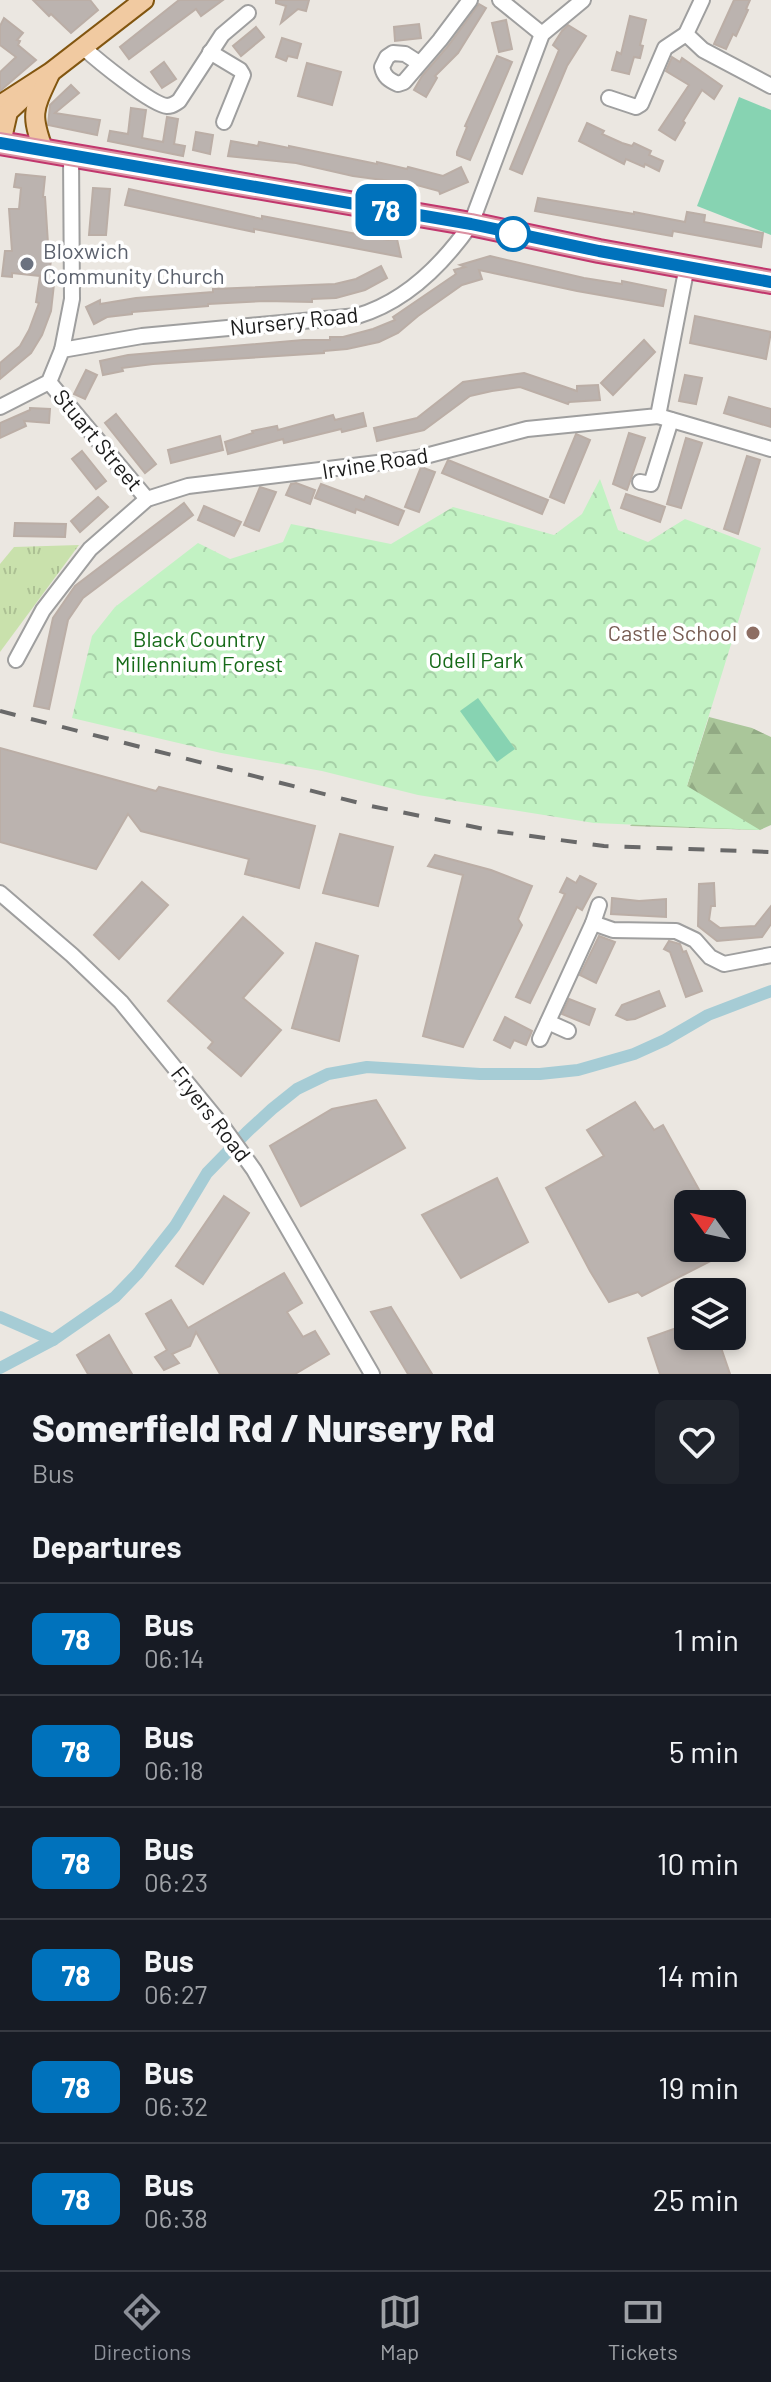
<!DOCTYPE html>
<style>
body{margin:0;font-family:Barlow,sans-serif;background:#20242c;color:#f1f3f6;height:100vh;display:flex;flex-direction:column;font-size:30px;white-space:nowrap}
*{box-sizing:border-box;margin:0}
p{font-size:26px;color:#9ea1a6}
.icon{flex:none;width:44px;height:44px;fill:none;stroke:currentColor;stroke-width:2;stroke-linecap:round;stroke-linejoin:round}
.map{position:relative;height:1374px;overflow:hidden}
.details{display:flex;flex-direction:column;background:#171b24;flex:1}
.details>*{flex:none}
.badge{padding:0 16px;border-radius:12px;font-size:28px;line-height:52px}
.needle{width:52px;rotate:303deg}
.fabs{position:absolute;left:674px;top:1190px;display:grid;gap:16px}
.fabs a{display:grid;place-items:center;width:72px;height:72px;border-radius:12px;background:#171b24;box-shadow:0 4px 12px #0003;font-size:40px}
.map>.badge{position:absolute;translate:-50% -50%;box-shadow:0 0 0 4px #fff}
h2{padding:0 32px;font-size:30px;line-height:72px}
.round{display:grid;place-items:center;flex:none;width:84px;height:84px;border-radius:12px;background:#20242c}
.overview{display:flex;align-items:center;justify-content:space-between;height:136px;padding:0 32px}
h1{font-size:38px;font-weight:800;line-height:60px}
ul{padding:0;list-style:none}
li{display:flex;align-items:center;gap:24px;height:112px;padding:0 32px;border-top:2px solid #363941}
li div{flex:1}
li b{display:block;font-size:30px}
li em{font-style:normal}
li .badge{min-width:88px;font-weight:700;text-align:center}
.tab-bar{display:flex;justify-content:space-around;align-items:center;height:112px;border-top:2px solid #363941;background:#171b24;font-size:22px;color:#9ea1a6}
.tab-bar a{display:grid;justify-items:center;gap:4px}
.tab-bar .selected{color:#8c9099}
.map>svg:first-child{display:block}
.grass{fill:url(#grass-tufts)}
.forest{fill:url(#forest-firs)}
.park{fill:url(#park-crowns)}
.pitch{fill:#87d3b2}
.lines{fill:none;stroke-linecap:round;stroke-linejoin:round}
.canal{stroke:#a6ccd5;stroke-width:12}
.building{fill:#bbb3af;stroke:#bbaea6;stroke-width:2}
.minor-casing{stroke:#9f9f9f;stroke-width:18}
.major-casing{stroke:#825610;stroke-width:22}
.highway-casing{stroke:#c1366d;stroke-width:26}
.minor{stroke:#fff;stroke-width:14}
.major{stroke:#f1caa1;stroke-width:18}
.highway{stroke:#db91a2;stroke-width:22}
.rail{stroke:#696969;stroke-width:4;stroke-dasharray:16 16;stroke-linecap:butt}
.line-casing{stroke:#fff;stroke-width:18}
.line{stroke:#0072bc;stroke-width:12}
.stop-dot{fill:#fff;stroke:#0072bc;stroke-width:4}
.worship-dot{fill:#6b7280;stroke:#fff;stroke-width:3}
.education-dot{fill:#8d6e63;stroke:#fff;stroke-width:3}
.labels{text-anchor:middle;stroke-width:7;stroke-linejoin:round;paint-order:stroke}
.worship-label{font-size:22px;fill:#5b616d;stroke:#fff;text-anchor:start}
.street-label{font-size:22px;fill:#1b1b1b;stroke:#fff}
.education-label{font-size:22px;fill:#785e54;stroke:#fff;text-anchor:end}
.park-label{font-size:22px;fill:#176b19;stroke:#fff}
</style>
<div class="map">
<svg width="771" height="1374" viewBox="0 0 771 1374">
<defs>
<pattern id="grass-tufts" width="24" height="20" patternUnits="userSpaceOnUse" patternTransform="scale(2)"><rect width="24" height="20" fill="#c9e1ac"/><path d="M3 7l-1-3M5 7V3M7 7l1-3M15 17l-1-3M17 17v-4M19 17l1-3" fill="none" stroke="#acc093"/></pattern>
<pattern id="forest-firs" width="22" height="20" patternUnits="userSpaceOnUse" patternTransform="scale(2)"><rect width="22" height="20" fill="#aac69a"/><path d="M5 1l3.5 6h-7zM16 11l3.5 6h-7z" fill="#92aa84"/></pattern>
<pattern id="park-crowns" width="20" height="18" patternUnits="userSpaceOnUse" patternTransform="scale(2)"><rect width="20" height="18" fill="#c2f2c3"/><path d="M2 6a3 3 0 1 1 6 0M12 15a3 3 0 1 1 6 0" fill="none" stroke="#a6cfa7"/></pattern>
</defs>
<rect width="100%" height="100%" fill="#ebe7e1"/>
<!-- grass -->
<path class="grass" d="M79,545l-79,107v-88l14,-17z"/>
<!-- forest -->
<path class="forest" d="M709,717l43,11 19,9v88l-11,5 -130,-4 43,-46 14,6z"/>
<!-- park -->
<path class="park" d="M600,479l18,51 30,12 37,-23 76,29 -74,238 73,44 -166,-7 -176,-28 -96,-24 -101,-18 -149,-35 20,-82 23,-29 83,-64 32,16 53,-17 8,-18 100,20 62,-37 101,28 28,-21z"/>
<!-- pitch -->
<g class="pitch">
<path d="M739,97l32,13v125l-74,-29z"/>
<path d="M478,698l37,51 -18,13 -37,-51z"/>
</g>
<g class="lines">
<!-- canal -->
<g class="canal">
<path d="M0,1317l53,23"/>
<path d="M0,1368l53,-28 62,-43 23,-24 37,-47 32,-53 40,-41 25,-23 25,-20 31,-15 39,-7 113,7h60l38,-4 56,-16 31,-14 43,-25 63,-24"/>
</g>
</g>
<!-- building -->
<g class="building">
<path d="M33,0h57l8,10 -27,23 -20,-19 -2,2z"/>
<path d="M179,0h44l-22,16 -5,-7 -67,50 -9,-12z"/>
<path d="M276,0h33l-3,11 -8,-2 -17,14 5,-17 -10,-3z"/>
<path d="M734,0h16l-4,9 2,1 -12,26 -3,-2 -7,15 -12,-5z"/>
<path d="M479,4l7,4 -28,45 -23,23 2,2 -11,19 -12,-7 8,-14 26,-30z"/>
<path d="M630,16l16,4 -6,25 3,1 -3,12 -6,-1 -5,17 -17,-4 5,-18 4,2z"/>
<path d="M4,18l19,15 -6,7 3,1 -2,4 18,15 -36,31v-19l16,-15 -16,-12v-19z"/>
<path d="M506,20l6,29 -13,3 -7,-29z"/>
<path d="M419,24l2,14 -26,3 -1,-14z"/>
<path d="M568,25l18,11 -19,30 -45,108 -12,-5 49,-119 -6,-5 9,-14z"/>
<path d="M256,27l8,10 -23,19 -8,-10z"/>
<path d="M282,38l19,6 -4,14 -9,-2 -2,5 -10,-4z"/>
<path d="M497,56l15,6 -42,98 -13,-5v-3l10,-25 -2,-1z"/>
<path d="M672,57l8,5 2,-4 40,28 -8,13 -12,-9 -19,31 2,2 -10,17 -16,-10 30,-45 -23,-14z"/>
<path d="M164,62l12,17 -14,9 -11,-16z"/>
<path d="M307,63l34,9 -9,33 -34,-9z"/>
<path d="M71,85l8,8 -24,20 45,7 -3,15 -49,-10 2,-20z"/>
<path d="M131,108l15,2 -4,28 21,4 4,-25 11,2 -4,25 11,2 -2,10 -75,-15 2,-10 18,3z"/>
<path d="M587,123l17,8 -2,3 20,9 10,3 2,-3 17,8 -2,4 14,6 -4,10 -14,-7 -1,3 -18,-8 -2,5 -45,-23z"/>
<path d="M196,132l17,3 -3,19 -17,-4z"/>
<path d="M231,141l27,5 1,-4 30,6v-2l88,18v-2l30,7 1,-2 35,9 18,-9 7,15 -28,12 -1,-3 -26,-7 -60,-8 -57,-13 -68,-7z"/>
<path d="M16,174l29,3 -2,20h2l4,62 2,1 -3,23 6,1 -3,27 -9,24 -11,18 -31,26v-16l20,-17 9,-16 10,-27 -3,-1 4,-26 -28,-3v4l-10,-1 3,-25h7l-3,-42h10l2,-21 -7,-1z"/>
<path d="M93,188l17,1 -4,46h-17z"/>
<path d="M129,189l133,30v-3l126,24 9,-1 4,18 -147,-28v3l-129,-27z"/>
<path d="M538,198l96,16v-2l51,10 2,-10 18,3 -1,7 59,11 -2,14 -88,-16 -1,5 -137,-25z"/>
<path d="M490,256l94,22 38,6v-3l44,9 -3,16 -86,-15 -98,-21 3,9 -20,6 -44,31 -20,17 -19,9 -32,7 -23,2v2l-171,11 -31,4 1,3 -20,4 -3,-14 28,-6 175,-15h27v-3h13l30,-8 22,-9 -2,-3 63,-43 -2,-4 11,-3 -5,-2z"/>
<path d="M381,266l6,12 -22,12 -29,8 -24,1v3l-47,-1 -57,3v2l-76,6v2l-25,3 -13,7 -8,-17 14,-7v4l36,-6 77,-6v-3l122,-5 21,-5z"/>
<path d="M695,316l76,16 -5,27 -76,-16z"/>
<path d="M644,340l11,12 -42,43 -12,-12z"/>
<path d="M86,370l11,5 -12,24 -11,-5z"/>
<path d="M524,373l53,18v-5l21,-1 2,15 -31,2 -1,2 -48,-17 -28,4 -22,5 -46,34 -47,11 -3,-13 43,-10 46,-36z"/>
<path d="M685,375l17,3 -6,26 -17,-3z"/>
<path d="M729,397l42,12v18l-47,-14z"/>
<path d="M30,408l20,1 -1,14 -25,-2 2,5 -26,12v-15l30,-13z"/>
<path d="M363,413l3,13 -24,6 -1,-3 -57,14 -1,-4 -55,15 -3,-12 28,-9 -1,-2 25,-5 1,4 55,-15 2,5z"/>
<path d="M116,414l40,50 -11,9 -40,-50z"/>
<path d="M629,433l16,5 -18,52 -14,-6z"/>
<path d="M576,434l14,6 -26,63 -14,-6z"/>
<path d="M220,436l3,14 -52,13 -3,-13z"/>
<path d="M686,438l16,5 -21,65 -14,-4z"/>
<path d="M82,451l24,30 -10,8 -24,-30z"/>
<path d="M747,456l13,4 -22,74 -14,-5z"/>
<path d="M448,460l100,40 -6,14 -100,-41z"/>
<path d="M421,467l14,5 -16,40 -14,-5z"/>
<path d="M296,483l19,7 -5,14 -24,-9 5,-11z"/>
<path d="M321,484l43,16 2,-4 38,15 -6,14 -42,-16 -1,4 -40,-15z"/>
<path d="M260,487l16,5 -17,39 -15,-6z"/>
<path d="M626,494l39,13 -5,15 -39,-14z"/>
<path d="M98,497l10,10 -28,25 -9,-11z"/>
<path d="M184,503l9,12 -110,83 -15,22 -19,89 -15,-3 19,-88 22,-32z"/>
<path d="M204,506l37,16 -7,14 -36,-16z"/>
<path d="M15,523l51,1 -1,13 -51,-1z"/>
<path d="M0,748l156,43 3,-4 156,39 -16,62 -54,-14 4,-15 -108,-28 -13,-17 -32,55 -96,-27z"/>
<path d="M340,834l53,13 -15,59 -55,-13z"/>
<path d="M435,855l56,15 41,16 -14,33 4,6 -59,122 -40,-11 40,-161 -35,-9z"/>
<path d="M580,876l16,8 -14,26 -5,-3 -47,96 -14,-6 49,-103 -5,-2 7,-14 9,5z"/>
<path d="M142,882l26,23 -49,54 -25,-24z"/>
<path d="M714,883l1,23h-4l-2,14 11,8 35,-2 16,-20v18l-9,13 -45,4 -19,-15 1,-42z"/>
<path d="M612,898l27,3 27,-2v18l-55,-3z"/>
<path d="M243,917l40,36 -40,45 38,32 -40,46 -33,-28 5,-6 -45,-41z"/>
<path d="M599,936l16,6 -19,41 -16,-8z"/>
<path d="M669,941l11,3 3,8 3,-1 16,40 -16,6 -16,-45 -6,-3z"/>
<path d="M316,943l42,13 -19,85 -47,-13z"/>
<path d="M659,991l6,15 -30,13 -8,1 -11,-5 6,-10z"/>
<path d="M569,999l26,10 -6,16 -27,-11z"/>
<path d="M505,1017l27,14 -6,14 -12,-5 -4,8 -16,-8z"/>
<path d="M376,1100l29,48 -104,58 -31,-60 62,-37z"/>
<path d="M635,1102l19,28 9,-5 44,79h-19v44h48l-94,48 -4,-4 -29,10 -19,-31 -44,-83 58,-32 -17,-26z"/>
<path d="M497,1178l31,64 -67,36 -39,-63z"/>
<path d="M224,1196l25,17 -46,71 -27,-18z"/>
<path d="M284,1273l18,30 -15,9 16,25 12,-6 14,23 -34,20h-75l-24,-42 -6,14 -18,8 7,9 -15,7 -9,-13 12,-7 -21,-36 25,-14 17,28z"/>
<path d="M391,1307l41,67h-24l-37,-62z"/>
<path d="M688,1324v12h29l13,38h-70l-12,-36z"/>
<path d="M109,1335l11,19 12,20h-44l-11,-19z"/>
</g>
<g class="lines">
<!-- minor casing -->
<g class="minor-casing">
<g id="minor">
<path d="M500,0l42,34"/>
<path d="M686,34l17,16 68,36"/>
<path d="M84,48c13,12 68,57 83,58 6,0 7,-2 12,-5l43,-66 26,-22"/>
<path d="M210,52l30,18 3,5 -19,47"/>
<path d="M419,63l-14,-9 -12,-1 -6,4 -5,10c2,10 7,13 16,17l6,-2 36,-42 30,-40"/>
<path d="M609,98l27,9 5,-3 24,-56 21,-14 16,-34"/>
<path d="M62,350l10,-51 -1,-144"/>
<path d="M49,382l98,117"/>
<path d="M0,407l49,-25 13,-32 80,-14 215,-20c48,-14 86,-52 114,-92l71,-190 41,-34"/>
<path d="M658,416l113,33"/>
<path d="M640,482l11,2 20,-64"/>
<path d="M16,660l27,-50 47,-61 57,-50 41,-13 230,-28 109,-29 131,-13 29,-150"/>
<path d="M0,893l72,62 49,47 102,125 31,43 118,204"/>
<path d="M593,923l20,7 63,1 19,9 15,17 14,7 47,-9"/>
<path d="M548,1022l20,9"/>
<path d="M540,1039l53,-116 6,-18"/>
</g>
</g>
<!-- major casing -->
<g class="major-casing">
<g id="major">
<path d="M0,105l51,-33 93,-72"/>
<path d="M1,143l7,-31 15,-14"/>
<path d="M44,151c-14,-37 -11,-41 6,-77"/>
</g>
</g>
<!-- highway casing -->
<g class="highway-casing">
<path id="highway" d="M0,143l471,81 128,27 172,31"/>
</g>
<!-- minor -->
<use href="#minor" class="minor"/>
<!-- major -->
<use href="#major" class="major"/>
<!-- highway -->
<use href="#highway" class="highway"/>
<!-- rail -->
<path class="rail" d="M0,711l371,95 123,25 110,15 167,6"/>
</g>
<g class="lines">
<!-- line casing -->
<g class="line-casing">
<path id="line" d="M0,143l471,81 128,27 172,31"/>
</g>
<!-- line -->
<use href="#line" class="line"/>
</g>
<!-- markers -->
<circle class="stop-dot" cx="513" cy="234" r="16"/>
<circle class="worship-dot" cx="27" cy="264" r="8"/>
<circle class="education-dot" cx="753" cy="633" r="8"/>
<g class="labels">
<!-- worship labels -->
<g class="worship-label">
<text x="43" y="259">Bloxwich<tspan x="43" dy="25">Community Church</tspan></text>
</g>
<!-- street labels -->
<g class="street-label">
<text transform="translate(294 321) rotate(-6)" y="8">Nursery Road</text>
<text transform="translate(98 440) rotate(50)" y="8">Stuart Street</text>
<text transform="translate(375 463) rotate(-9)" y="8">Irvine Road</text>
<text transform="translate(211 1114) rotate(52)" y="8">Fryers Road</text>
</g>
<!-- education labels -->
<g class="education-label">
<text x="737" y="641">Castle School</text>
</g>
<!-- park labels -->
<g class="park-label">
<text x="199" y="647">Black Country<tspan x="199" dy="25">Millennium Forest</tspan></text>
<text x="476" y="668">Odell Park</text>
</g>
</g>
</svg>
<div class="fabs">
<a><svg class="needle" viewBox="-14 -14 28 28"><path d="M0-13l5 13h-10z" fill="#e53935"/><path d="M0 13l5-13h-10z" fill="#9ea1a6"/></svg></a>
<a><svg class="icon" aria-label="layers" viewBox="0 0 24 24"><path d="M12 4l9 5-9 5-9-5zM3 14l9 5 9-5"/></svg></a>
</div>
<b class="badge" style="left:386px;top:210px;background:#0072bc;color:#fff">78</b>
</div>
<section class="details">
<div class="overview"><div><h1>Somerfield Rd / Nursery Rd</h1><p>Bus</p></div><a class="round"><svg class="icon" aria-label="heart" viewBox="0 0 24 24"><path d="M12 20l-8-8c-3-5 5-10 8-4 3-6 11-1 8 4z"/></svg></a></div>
<h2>Departures</h2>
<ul>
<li><span class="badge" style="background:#0072bc;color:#fff">78</span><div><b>Bus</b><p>06:14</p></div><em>1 min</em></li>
<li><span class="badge" style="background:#0072bc;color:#fff">78</span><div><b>Bus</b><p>06:18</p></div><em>5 min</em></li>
<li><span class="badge" style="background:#0072bc;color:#fff">78</span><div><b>Bus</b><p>06:23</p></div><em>10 min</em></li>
<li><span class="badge" style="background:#0072bc;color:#fff">78</span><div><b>Bus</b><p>06:27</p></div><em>14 min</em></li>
<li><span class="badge" style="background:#0072bc;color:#fff">78</span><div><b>Bus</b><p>06:32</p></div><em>19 min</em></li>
<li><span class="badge" style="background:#0072bc;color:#fff">78</span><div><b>Bus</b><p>06:38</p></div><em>25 min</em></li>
</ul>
</section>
<nav class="tab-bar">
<a class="selected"><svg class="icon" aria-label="directions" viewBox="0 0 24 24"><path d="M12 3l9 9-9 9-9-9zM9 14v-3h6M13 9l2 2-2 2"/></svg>Directions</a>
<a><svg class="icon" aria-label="map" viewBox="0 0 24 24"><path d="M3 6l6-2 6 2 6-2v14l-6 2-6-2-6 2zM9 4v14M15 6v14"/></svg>Map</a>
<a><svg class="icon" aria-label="tickets" viewBox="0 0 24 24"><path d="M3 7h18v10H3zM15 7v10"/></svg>Tickets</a>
</nav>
